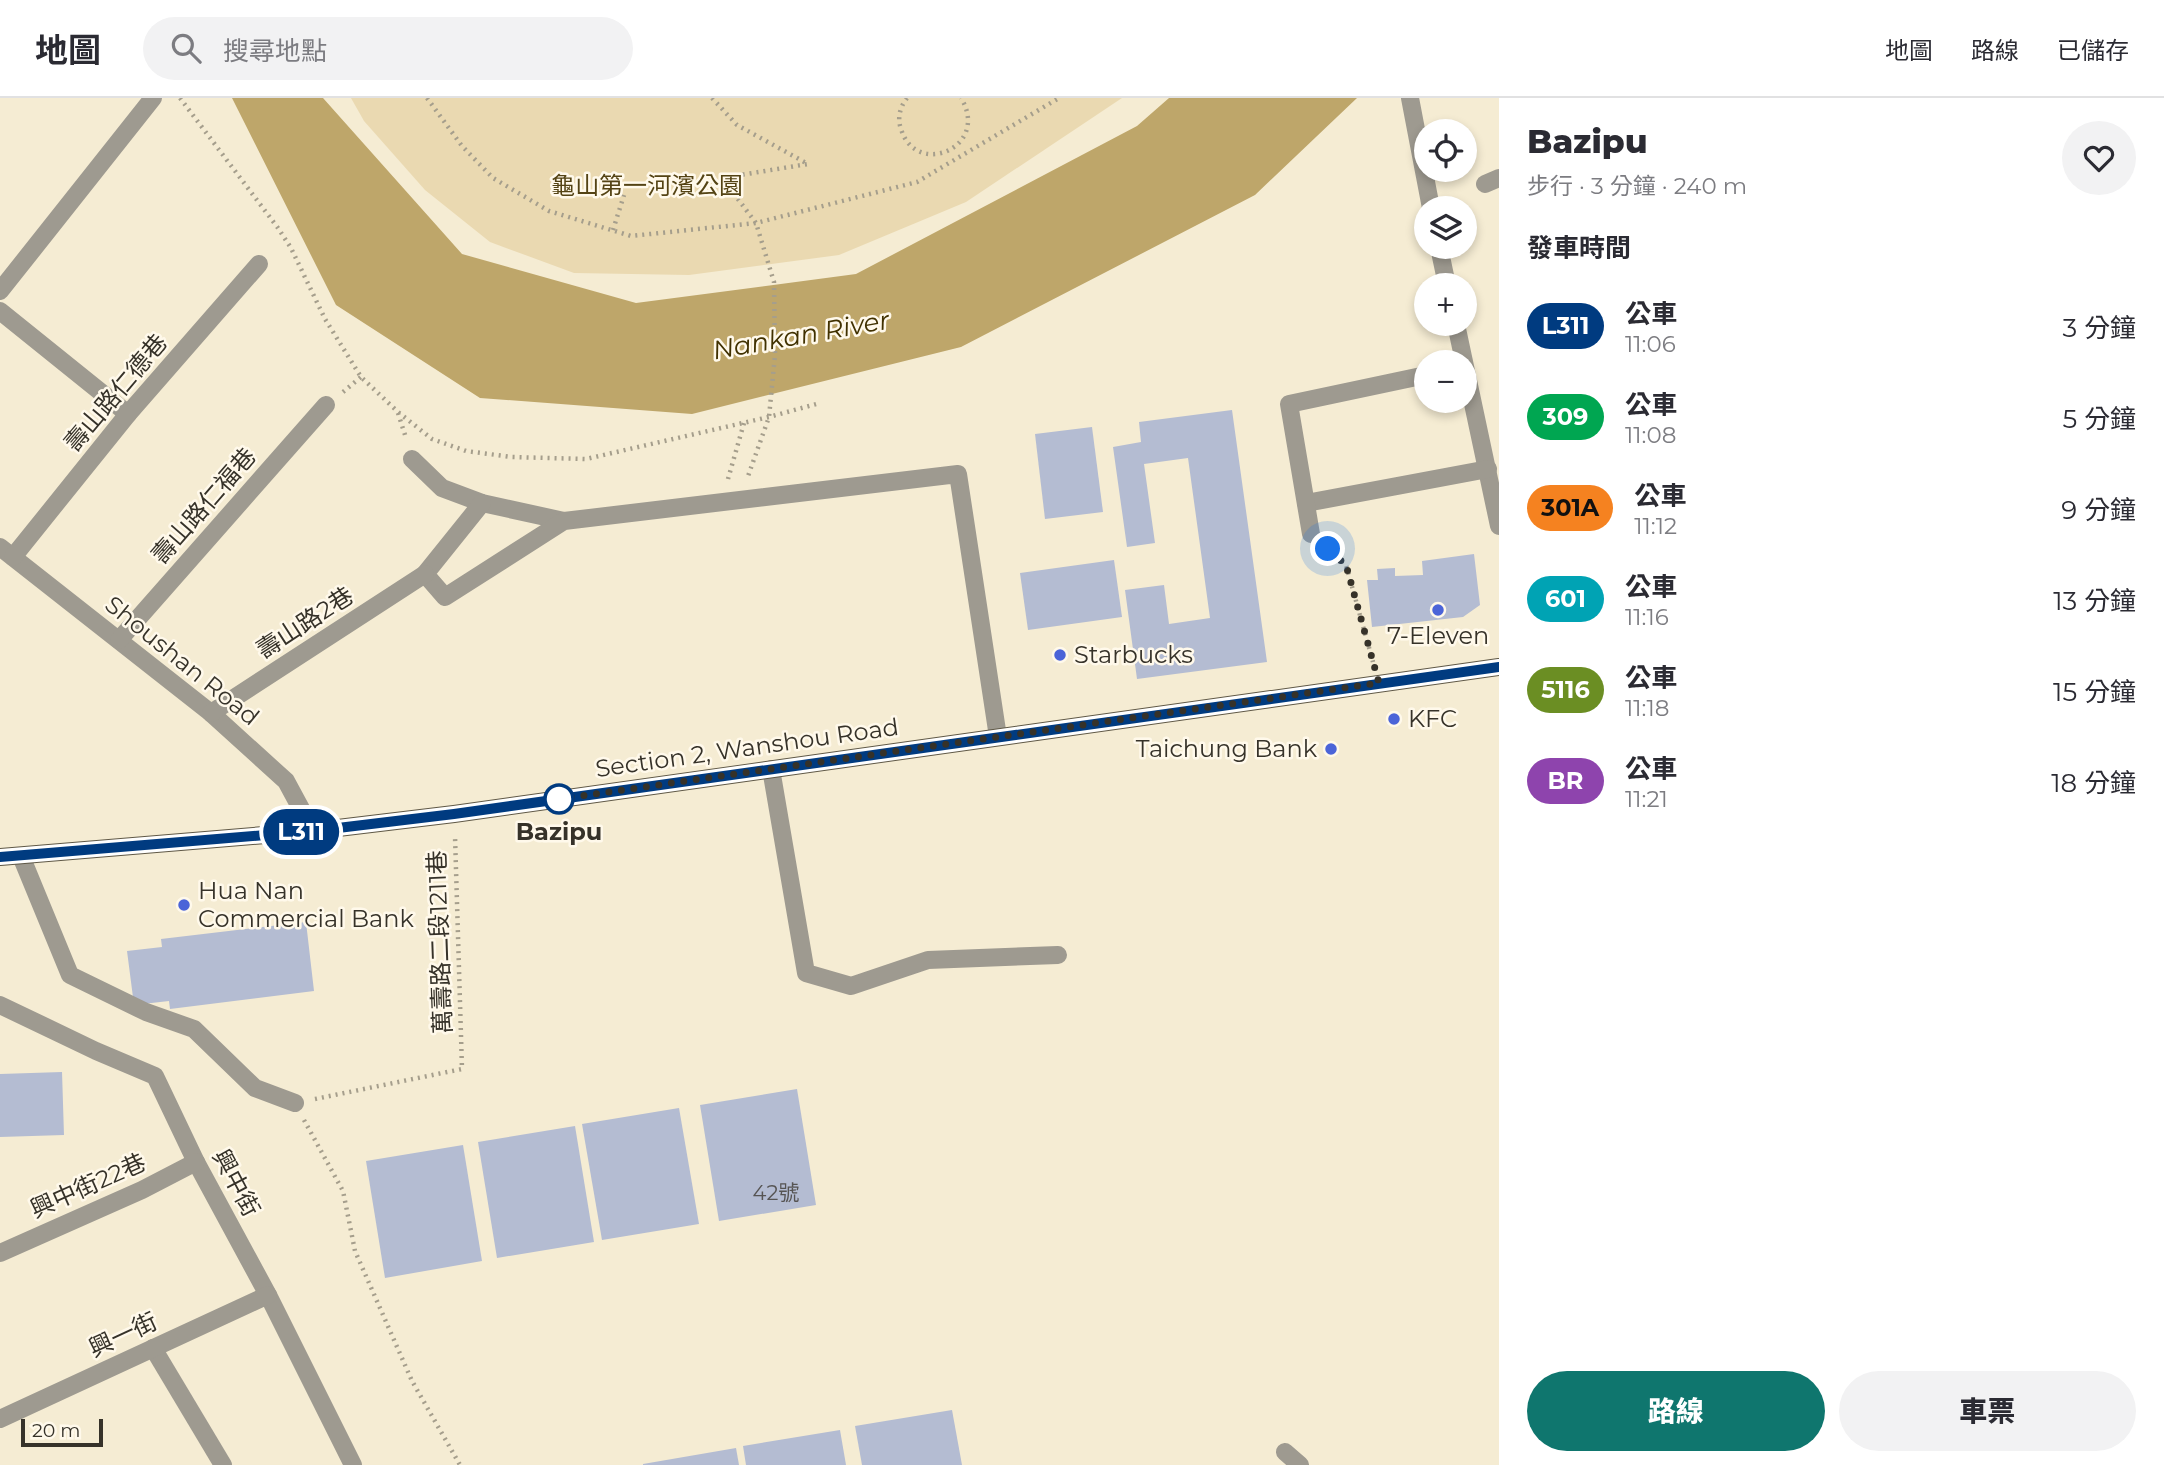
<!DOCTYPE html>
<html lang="zh-TW">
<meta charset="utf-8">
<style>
body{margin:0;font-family:Montserrat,"Noto Sans TC",sans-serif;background:#f2f2f3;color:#2b2b33;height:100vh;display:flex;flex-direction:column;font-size:26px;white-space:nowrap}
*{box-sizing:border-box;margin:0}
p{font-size:23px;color:#7c7c81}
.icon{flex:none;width:38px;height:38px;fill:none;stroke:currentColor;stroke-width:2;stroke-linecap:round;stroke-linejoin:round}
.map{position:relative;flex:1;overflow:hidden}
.drawer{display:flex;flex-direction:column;background:#fff;width:665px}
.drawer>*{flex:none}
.badge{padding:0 14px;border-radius:23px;font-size:24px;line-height:46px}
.buttons{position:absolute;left:1414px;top:21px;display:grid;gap:14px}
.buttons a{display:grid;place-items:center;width:63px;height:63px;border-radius:50%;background:#fff;box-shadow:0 4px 10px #0003;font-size:35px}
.scale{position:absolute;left:21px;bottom:18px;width:82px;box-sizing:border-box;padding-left:7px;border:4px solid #363229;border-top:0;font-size:19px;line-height:24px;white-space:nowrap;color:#363229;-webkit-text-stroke:5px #fff9eb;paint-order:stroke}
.you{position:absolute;width:35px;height:35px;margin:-18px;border:5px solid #fff;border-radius:50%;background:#1a73e8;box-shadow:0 0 0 10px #1a73e833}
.map>.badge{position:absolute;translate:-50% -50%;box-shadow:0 0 0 4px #fff}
h2{padding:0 28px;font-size:26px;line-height:63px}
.round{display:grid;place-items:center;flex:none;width:74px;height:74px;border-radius:37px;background:#f2f2f3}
.head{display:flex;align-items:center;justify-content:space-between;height:119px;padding:0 28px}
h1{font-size:33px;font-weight:800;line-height:52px}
.button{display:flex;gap:14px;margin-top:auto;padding:14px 28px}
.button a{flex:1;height:80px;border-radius:42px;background:#0f766e;color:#fff;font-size:28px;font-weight:800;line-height:80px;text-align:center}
.button a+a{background:#f2f2f3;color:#2b2b33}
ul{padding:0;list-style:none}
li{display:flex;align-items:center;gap:21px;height:91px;padding:0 28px}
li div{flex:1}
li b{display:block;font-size:26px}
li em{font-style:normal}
li .badge{min-width:77px;font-weight:700;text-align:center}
header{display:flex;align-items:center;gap:42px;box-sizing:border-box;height:98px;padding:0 35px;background:#fff;border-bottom:2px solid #e1e1e2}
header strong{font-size:33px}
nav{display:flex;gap:38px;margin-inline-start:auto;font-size:24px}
.search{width:490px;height:63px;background:#f2f2f3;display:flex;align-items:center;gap:18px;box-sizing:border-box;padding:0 24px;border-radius:38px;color:#7c7c81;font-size:26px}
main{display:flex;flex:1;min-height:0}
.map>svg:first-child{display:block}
.green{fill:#ead9b1}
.water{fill:#bea66a}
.building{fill:#b4bcd2}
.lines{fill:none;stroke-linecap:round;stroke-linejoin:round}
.path{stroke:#a59e8c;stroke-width:4.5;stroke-dasharray:2 5;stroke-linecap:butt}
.minor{stroke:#9e9a90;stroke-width:18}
.major{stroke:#5f5846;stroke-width:18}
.line-casing{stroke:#fff;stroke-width:16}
.line{stroke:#003b80;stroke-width:10}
.walk{stroke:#363229;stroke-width:7;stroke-dasharray:0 12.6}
.poi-dot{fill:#4b64d8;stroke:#fff9eb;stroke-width:2.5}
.stop-dot{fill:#fff;stroke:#003b80;stroke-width:3.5}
.labels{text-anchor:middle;stroke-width:5;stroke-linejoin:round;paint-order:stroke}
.number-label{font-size:21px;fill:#565453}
.park-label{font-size:24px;fill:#544314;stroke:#fff9eb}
.street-label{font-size:24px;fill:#363229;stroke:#fff9eb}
.poi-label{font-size:24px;fill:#363229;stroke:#fff9eb;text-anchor:start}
.stop-label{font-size:24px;font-weight:bold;fill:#363229;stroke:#fff9eb}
.water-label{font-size:26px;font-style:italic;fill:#413100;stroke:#fff9eb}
</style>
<header>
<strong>地圖</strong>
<div class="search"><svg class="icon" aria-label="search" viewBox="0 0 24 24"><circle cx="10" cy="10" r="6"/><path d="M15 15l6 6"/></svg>搜尋地點</div>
<nav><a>地圖</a><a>路線</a><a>已儲存</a></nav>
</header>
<main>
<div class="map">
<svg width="1499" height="1367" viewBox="0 0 1499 1367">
<rect width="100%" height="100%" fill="#f5ecd3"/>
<!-- green -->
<path class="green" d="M351,0h771l-156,104 -127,53 -150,20 -115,-2 -84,-31 -65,-52 -61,-69z"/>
<!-- water -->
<path class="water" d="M232,0h91l139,156 174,49 220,-29 281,-148 32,-28h188l-102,97 -294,152 -269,67 -212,-16 -144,-93z"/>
<!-- building -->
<g class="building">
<path d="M1232,312l35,252 -130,17 -12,-89 39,-5 5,39 41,-6 -22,-160 -44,6 11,79 -28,4 -14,-100 28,-5 -2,-20z"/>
<path d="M1092,329l11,85 -58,7 -10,-85z"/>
<path d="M1474,456l6,51 -17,12 -91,10 -5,-47h11l-1,-11 18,-1v8l28,-1 -1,-14z"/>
<path d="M1114,462l8,57 -94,13 -8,-57z"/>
<path d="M306,824l8,69 -144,18 -1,-8 -35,4 -7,-54 35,-4 -1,-8z"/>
<path d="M62,974l2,63 -64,2v-63z"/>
<path d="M797,991l19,116 -97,16 -19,-116z"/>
<path d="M679,1010l20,116 -97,16 -20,-116z"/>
<path d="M575,1028l19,116 -97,16 -19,-116z"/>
<path d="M463,1047l19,116 -97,17 -19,-117z"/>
<path d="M952,1312l10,55h-100l-7,-39z"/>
<path d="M840,1332l6,35h-100l-3,-19z"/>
<path d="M736,1350l3,17h-96v-1z"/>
</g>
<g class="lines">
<!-- path -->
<g class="path">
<path d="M180,0l98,130 13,20 34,71 36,58 37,35 34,27 34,12 46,6 74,2 183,-42 51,-14"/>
<path d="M427,0l35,48 31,32 56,33 82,25 125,-13 161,-41 142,-84"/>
<path d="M712,0l25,27 71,39 -86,14 34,45 18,59 1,73 -6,62 -22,62"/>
<path d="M907,0c-7,9 -10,20 -6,31 15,50 90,18 60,-31"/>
<path d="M613,132l11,-35"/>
<path d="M343,294l18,-15"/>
<path d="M398,315l8,25"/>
<path d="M728,381l16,-56"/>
<path d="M1326,449l20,18 27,97"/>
<path d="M315,1001l147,-30 -7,-233"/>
<path d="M304,1022l39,71 12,60 57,130 48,84"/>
</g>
<!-- minor -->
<g class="minor">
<path d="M1410,0l21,110"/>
<path d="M1485,86l14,-6"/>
<path d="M1439,149l8,38"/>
<path d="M0,193l153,-193"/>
<path d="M0,213l128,103"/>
<path d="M1456,226l43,202"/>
<path d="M412,361l30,29 40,15 82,18"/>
<path d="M482,405l-57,71 20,23 119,-76 394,-47 40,263"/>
<path d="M1306,405l182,-34"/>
<path d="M1311,436l-22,-130 137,-29"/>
<path d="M0,449l211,166 75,68 27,50"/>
<path d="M13,459l115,-143 131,-150"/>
<path d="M119,542l207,-235"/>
<path d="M211,615l214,-139"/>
<path d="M771,671l35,204 45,13 77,-26 130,-5"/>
<path d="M21,758l49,119 76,37 48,17 61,59 40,15"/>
<path d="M0,907l96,46 59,25 41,86 72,133 85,170"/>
<path d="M0,1155l142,-63 54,-28"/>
<path d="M153,1250l70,117"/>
<path d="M0,1321l268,-124"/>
<path d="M1285,1354l15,13"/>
</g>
<!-- major -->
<path class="major" d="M0,759l313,-26 141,-17 1045,-147"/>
</g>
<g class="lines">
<!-- line casing -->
<g class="line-casing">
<path id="line" d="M0,759l313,-26 141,-17 1045,-147"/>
</g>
<!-- line -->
<use href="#line" class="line"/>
<!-- walk -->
<path class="walk" d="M559,701l820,-116 -33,-118 -18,-16"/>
</g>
<!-- markers -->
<g class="poi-dot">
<circle cx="1438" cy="512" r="7"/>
<circle cx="1060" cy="557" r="7"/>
<circle cx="1394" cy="621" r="7"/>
<circle cx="1331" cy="651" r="7"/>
<circle cx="184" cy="807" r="7"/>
</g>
<circle class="stop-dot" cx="559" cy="701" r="14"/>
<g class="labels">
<!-- number labels -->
<g class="number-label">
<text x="776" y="1102">42號</text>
</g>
<!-- park labels -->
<g class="park-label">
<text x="647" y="96">龜山第一河濱公園</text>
</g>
<!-- street labels -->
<g class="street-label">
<text transform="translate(116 295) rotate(-50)" y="8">壽山路仁德巷</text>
<text transform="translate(204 408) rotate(-49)" y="8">壽山路仁福巷</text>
<text transform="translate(305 525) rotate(-33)" y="8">壽山路2巷</text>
<text transform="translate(182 563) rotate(39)" y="8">Shoushan Road</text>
<text transform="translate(747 650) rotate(-8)" y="8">Section 2, Wanshou Road</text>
<text transform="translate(440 844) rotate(-92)" y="8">萬壽路二段1211巷</text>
<text transform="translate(236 1085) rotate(62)" y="8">興中街</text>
<text transform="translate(88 1088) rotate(-24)" y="8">興中街22巷</text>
<text transform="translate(123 1237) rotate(-25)" y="8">興一街</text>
</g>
<!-- poi labels -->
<g class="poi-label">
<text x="1438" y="546" text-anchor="middle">7-Eleven</text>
<text x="1074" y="565">Starbucks</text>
<text x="1408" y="629">KFC</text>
<text x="1317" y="659" text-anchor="end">Taichung Bank</text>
<text x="198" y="801">Hua Nan<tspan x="198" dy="28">Commercial Bank</tspan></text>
</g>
<!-- stop labels -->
<g class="stop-label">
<text x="559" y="742">Bazipu</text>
</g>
<!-- water labels -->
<g class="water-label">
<text transform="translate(801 237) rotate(-10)" y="9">Nankan River</text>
</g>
</g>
</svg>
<div class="buttons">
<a><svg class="icon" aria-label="locate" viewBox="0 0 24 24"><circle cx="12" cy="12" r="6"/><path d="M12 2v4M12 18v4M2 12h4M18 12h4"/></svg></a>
<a><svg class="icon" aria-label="layers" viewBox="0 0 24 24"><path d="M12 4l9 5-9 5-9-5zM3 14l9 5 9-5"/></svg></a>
<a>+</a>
<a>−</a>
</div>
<div class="scale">20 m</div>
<div class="you" style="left:1328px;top:451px"></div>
<b class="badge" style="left:301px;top:734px;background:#003b80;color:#fff">L311</b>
</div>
<section class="drawer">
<div class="head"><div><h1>Bazipu</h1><p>步行 · 3 分鐘 · 240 m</p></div><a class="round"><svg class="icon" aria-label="heart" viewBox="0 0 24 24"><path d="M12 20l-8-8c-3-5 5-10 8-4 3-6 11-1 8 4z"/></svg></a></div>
<h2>發車時間</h2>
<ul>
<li><span class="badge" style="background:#003b80;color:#fff">L311</span><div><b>公車</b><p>11:06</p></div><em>3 分鐘</em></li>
<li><span class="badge" style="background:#00a651;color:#fff">309</span><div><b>公車</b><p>11:08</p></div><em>5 分鐘</em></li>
<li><span class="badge" style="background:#f58220;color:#111">301A</span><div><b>公車</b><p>11:12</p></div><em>9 分鐘</em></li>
<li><span class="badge" style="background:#00a3b4;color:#fff">601</span><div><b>公車</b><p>11:16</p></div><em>13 分鐘</em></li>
<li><span class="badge" style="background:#6b8e23;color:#fff">5116</span><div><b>公車</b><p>11:18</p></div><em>15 分鐘</em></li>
<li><span class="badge" style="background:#8e44ad;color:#fff">BR</span><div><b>公車</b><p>11:21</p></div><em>18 分鐘</em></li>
</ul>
<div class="button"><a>路線</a><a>車票</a></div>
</section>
</main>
